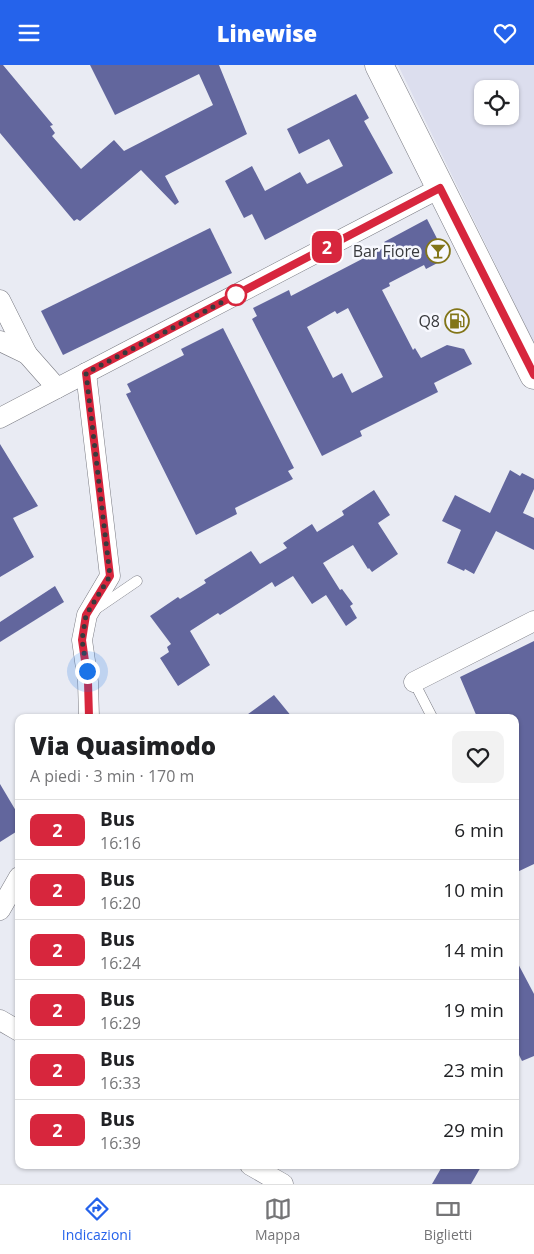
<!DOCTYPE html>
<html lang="it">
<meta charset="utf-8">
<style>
body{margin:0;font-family:"Open Sans",sans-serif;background:#f2f2f2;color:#202124;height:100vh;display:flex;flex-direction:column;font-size:19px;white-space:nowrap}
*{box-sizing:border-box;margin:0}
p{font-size:16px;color:#757577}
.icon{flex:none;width:28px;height:28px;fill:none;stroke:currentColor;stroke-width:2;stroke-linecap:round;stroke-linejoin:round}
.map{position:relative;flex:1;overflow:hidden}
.panel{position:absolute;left:15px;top:649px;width:504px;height:455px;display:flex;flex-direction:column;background:#fff;border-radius:10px;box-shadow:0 1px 4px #0004}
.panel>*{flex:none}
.badge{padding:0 10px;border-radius:8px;font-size:18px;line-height:32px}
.buttons{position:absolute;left:474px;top:15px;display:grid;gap:10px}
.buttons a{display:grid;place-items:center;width:45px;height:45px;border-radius:10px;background:#fff;box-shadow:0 1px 4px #0004;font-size:25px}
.you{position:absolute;width:25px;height:25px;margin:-12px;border:4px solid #fff;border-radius:50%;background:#1a73e8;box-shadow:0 0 0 8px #1a73e833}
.map>.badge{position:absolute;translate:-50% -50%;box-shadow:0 0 0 2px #fff}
.round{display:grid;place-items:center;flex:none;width:52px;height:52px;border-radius:10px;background:#f2f2f2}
.head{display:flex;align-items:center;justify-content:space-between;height:85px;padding:0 15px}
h1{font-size:24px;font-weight:800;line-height:38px}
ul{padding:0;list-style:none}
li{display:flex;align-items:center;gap:15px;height:60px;padding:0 15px;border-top:1px solid #e0e0e0}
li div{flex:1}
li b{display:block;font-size:19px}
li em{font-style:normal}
li .badge{min-width:55px;font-weight:700;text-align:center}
header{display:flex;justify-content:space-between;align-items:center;height:65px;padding:0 15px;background:#2563eb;color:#fff;font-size:22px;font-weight:800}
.tabs{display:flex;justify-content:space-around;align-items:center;height:70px;border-top:1px solid #e0e0e0;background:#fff;font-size:14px;color:#757577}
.tabs a{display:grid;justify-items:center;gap:2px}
.tabs .on{color:#2563eb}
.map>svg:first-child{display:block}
.built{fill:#dcdeee;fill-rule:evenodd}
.building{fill:#62669d;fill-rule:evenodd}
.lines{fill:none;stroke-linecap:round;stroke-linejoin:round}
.service-casing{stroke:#797a82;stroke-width:11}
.minor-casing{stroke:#797a82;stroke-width:21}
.secondary-casing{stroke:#797a82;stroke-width:29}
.service{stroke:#fff;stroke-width:10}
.minor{stroke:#fff;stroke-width:20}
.secondary{stroke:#fff;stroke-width:28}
.line-casing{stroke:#fff;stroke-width:11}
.line{stroke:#d7263d;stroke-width:8}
.walk{stroke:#393a3d;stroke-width:5;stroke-dasharray:0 9}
.stop-dot{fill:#fff;stroke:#d7263d;stroke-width:2.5}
.labels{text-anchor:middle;stroke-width:5;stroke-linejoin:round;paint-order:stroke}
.poi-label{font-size:16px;fill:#393a3d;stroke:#f7f8fe;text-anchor:end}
</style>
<header><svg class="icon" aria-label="menu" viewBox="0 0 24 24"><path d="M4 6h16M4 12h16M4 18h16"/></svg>Linewise<svg class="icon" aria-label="heart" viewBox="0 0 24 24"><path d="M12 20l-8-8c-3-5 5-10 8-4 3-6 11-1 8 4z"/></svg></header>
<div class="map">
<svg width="534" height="1119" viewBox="0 0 534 1119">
<rect width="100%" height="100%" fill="#e9ebf3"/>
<!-- built -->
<path class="built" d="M398,0h136v278zM482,24h28v27h-28z"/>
<!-- building -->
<g class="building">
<path d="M0,0h3l50,60 -3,1 5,7 -3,3 29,33 33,-29 10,11 89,-46 -14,-31 -84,41 -25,-50h129l28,69 -82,42 14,26 -4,3 -34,-35 -61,51 -3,-2 -3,2 -74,-88z"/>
<path d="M356,29l13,24 -5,3 29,52 -128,67 -13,-26 -8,4 -19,-37 27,-15 13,25 35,-19 7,12 36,-18 -14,-27 -30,15 -12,-25z"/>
<path d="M427,154l20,39 -21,11 -2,-4 -35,18 1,3 -8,4 31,60 2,-2 6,10 26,-13 17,4 8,15 -38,19 4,9 -78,39 2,5 -40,20 -70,-137 5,-3 -4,-8 36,-18 2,6 96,-50 -3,-4zM348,243l35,69 -31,16 -10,-20 -9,5 -26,-51 28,-16 2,3z"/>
<path d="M210,163l22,45 -169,82 -22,-44z"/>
<path d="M223,263l71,140 -6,3 5,8 -58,29 2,6 -41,21 -70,-141 5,-2 -4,-8 57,-29 -3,-6z"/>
<path d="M0,379l38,62 -25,12 21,39 -34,20z"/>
<path d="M510,405l10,6 2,-3 12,6v10l-11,24 11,5v32l-38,-19 -22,43 -9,-5 -1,2 -17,-8 14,-33 -19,-9 13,-26 35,18z"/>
<path d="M374,425l16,25 -12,8 20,31 -26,18 -3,-4 -1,1 -15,-24 -30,18 17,27 2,-1 11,15 -3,2 7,12 -11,8 -20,-31 -14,9 -19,-28 -18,11 -3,-5 -52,33 -2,-2 -28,18 20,34 -32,21 -18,-28 9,-6 -2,-5 4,-3 -21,-28 28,-19 2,2 26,-16 -2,-3 47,-29 9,13 27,-16 -4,-5 29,-19 5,8 27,-17 -2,-4z"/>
<path d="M55,521l9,16 -64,40v-20z"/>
<path d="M534,576v223l-19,9v-156h-38l-17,-40z"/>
<path d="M274,630l18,22h-48z"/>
<path d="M0,719l19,32v14l-19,12z"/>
<path d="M515,893l19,36v62l-12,5 -7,-14z"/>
<path d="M443,1100h39l-11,19h-39z"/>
</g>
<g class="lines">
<!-- service casing -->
<g class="service-casing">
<g id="service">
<path d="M96,544l41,-28"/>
<path d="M414,617l18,35"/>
</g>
</g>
<!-- minor casing -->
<g class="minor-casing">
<g id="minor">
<path d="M0,235l27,54"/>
<path d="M0,276l27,13 30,34"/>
<path d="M86,308l24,203 -23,39 -5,25 6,42 1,35"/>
<path d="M0,353l440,-230"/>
<path d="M414,617l120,-61"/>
<path d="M0,845l19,-33"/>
<path d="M0,955l19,11"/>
<path d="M250,1100l33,19"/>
</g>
</g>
<!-- secondary casing -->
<g class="secondary-casing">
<path id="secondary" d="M379,0l155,310"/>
</g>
<!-- service -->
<use href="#service" class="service"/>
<!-- minor -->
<use href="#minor" class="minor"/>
<!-- secondary -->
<use href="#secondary" class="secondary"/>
</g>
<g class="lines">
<!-- line casing -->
<g class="line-casing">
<path id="line" d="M89,652l-1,-35 -6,-42 4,-25 24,-39 -24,-203 354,-185 94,187"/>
</g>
<!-- line -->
<use href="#line" class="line"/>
<!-- walk -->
<path class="walk" d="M87,606l-5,-31 4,-25 24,-39 -24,-203 150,-78"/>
</g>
<!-- icons -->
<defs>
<g id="bar-ring" transform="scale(1.25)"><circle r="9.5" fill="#f7f8fe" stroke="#827518" stroke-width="1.5"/><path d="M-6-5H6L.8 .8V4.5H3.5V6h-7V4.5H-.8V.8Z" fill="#827518"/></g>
<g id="fuel-ring" transform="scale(1.25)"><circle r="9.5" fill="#f7f8fe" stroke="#827518" stroke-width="1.5"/><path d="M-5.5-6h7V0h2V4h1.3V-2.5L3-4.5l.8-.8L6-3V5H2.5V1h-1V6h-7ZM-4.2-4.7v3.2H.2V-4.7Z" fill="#827518"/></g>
</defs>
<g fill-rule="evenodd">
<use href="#bar-ring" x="438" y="186"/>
<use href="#fuel-ring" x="457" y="256"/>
</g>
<!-- markers -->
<circle class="stop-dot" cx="236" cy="230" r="10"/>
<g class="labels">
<!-- poi labels -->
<g class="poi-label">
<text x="420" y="192">Bar Fiore</text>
<text x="440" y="262">Q8</text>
</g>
</g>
</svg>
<div class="buttons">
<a><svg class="icon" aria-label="locate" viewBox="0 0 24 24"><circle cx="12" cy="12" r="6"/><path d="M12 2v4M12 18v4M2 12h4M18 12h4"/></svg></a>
</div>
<div class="you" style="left:87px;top:606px"></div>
<b class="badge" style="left:327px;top:182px;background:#d7263d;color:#fff">2</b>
<section class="panel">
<div class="head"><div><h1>Via Quasimodo</h1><p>A piedi · 3 min · 170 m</p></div><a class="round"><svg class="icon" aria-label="heart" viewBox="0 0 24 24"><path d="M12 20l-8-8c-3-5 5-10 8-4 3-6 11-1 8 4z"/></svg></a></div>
<ul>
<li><span class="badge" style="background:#d7263d;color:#fff">2</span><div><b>Bus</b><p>16:16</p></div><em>6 min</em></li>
<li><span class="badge" style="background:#d7263d;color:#fff">2</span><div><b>Bus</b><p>16:20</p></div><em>10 min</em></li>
<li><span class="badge" style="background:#d7263d;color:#fff">2</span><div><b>Bus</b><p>16:24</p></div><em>14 min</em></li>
<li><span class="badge" style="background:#d7263d;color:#fff">2</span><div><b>Bus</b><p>16:29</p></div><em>19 min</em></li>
<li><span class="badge" style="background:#d7263d;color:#fff">2</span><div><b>Bus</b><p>16:33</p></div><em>23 min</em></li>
<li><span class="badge" style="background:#d7263d;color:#fff">2</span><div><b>Bus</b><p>16:39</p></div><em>29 min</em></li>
</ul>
</section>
</div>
<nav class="tabs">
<a class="on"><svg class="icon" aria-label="directions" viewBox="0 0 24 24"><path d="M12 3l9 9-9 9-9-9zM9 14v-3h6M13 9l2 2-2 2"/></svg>Indicazioni</a>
<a><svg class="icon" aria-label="map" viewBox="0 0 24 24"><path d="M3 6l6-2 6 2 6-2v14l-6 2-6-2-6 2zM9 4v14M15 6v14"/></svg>Mappa</a>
<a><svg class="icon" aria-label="tickets" viewBox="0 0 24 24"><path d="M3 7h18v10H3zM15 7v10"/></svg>Biglietti</a>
</nav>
